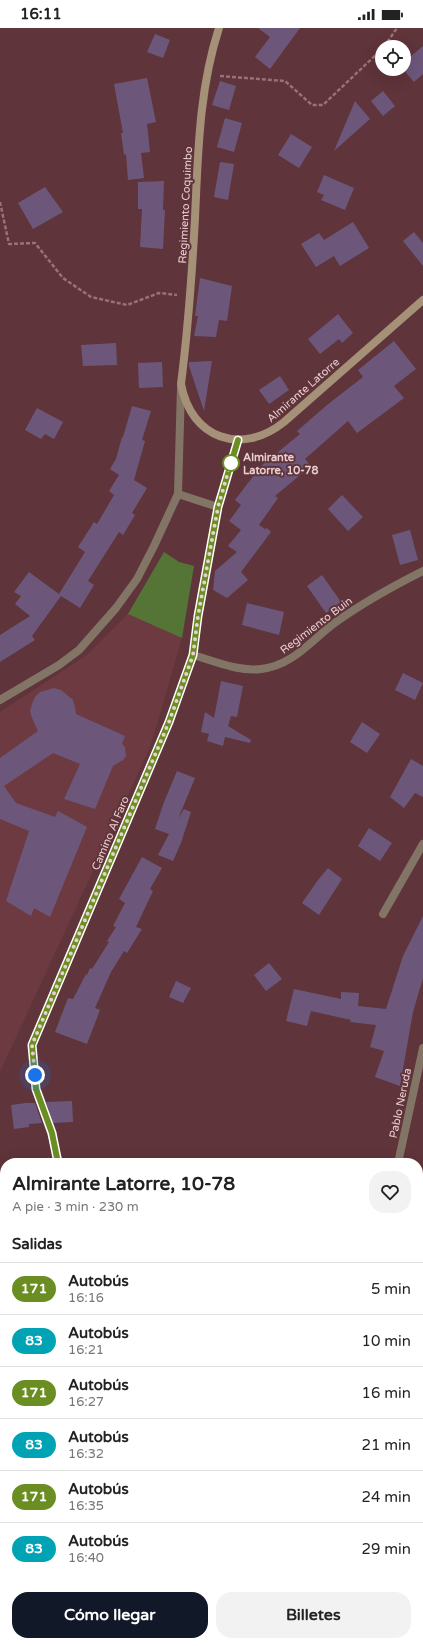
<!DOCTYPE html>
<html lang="es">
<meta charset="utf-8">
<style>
body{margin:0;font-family:"Varela Round",sans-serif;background:#f2f2f2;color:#222;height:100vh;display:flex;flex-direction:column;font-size:15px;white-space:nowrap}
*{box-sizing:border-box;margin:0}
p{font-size:13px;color:#767676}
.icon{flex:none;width:22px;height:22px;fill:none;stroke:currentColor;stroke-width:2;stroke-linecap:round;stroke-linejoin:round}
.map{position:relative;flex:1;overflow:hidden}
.details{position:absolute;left:0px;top:1130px;width:423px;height:488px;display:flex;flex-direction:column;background:#fff;border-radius:16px 16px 0 0;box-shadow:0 4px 16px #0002}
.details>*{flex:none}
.badge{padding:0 8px;border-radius:13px;font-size:14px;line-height:26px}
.controls{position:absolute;left:375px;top:12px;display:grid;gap:8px}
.controls a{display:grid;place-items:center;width:36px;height:36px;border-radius:50%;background:#fff;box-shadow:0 4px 16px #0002;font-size:20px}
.you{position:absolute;width:20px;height:20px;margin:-10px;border:3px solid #fff;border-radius:50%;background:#1a73e8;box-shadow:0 0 0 6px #1a73e833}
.map>.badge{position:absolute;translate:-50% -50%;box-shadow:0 0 0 2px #fff}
h2{padding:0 12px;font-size:15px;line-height:36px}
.round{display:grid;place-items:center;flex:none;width:42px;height:42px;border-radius:16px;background:#f2f2f2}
.head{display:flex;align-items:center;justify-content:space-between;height:68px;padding:0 12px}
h1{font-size:19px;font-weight:700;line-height:30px}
.cta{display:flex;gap:8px;margin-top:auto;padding:8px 12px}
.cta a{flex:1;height:46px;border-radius:16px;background:#111827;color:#fff;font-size:16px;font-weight:700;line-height:46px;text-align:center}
.cta a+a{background:#f2f2f2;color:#222}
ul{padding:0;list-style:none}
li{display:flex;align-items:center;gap:12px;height:52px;padding:0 12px;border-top:1px solid #e0e0e0}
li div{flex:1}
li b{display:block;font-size:15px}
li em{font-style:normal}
li .badge{min-width:44px;font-weight:700;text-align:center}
.status{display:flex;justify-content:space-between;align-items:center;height:28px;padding:0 20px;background:#fff;direction:ltr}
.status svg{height:11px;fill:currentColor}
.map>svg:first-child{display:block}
.built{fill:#6d3a42}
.green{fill:#557536}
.building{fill:#6c577b}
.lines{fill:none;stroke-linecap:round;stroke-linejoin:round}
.path{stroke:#977276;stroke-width:2.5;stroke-dasharray:4 2;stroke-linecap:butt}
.street{stroke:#827566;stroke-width:8}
.secondary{stroke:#a59078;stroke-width:8}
.line-casing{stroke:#fff;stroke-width:9}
.line{stroke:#6b8e23;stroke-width:6}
.walk{stroke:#eacfd1;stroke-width:4;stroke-dasharray:0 7.2}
.stop-dot{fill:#fff;stroke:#6b8e23;stroke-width:2}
.labels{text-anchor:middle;stroke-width:4;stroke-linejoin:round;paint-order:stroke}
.street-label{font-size:11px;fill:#eacfd1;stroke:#5f343a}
.stop-label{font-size:11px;font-weight:bold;fill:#eacfd1;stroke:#5f343a;text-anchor:start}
</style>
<div class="status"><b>16:11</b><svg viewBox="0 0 49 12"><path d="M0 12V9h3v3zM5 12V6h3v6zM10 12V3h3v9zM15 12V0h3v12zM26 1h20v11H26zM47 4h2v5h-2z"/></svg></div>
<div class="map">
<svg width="423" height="1618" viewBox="0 0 423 1618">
<rect width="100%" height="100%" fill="#5f343a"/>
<!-- built -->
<path class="built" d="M164,524l15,10 15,4 -12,72 -24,83 -9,29 -149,322v-360l87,-57 41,-41z"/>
<!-- green -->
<path class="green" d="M164,524l15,10 15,4 -12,72 -54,-24z"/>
<!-- building -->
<g class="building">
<path d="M258,0h42l-30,41 -15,-12 15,-20z"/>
<path d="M155,6l15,6 -7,18 -16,-6z"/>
<path d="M423,18v28l-9,8 -11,-13 1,-7z"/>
<path d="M147,50l9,44 -9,2 3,28 -9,1 3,25 -16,2 -2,-26 -2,1 -3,-22h2l-9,-49z"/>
<path d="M220,53l16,5 -7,24 -17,-5z"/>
<path d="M383,63l12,15 -12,10 -12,-15z"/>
<path d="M355,73l15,18 -36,32z"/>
<path d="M225,90l17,5 -8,29 -17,-5z"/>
<path d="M291,106l21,13 -13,21 -21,-13z"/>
<path d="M220,134l14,2 -6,36 -14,-3z"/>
<path d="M324,147l30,13 -9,22 -24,-10 3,-5 -7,-3z"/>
<path d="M164,153l-1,29h2l-2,39 -23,-2 2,-38h-4v-27z"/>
<path d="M45,159l18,25 -30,17 -15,-26z"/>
<path d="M353,194l16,26 -29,18 -6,-10 -18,11 -15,-23 18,-11 5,7z"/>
<path d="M414,204l9,11v23l-20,-25z"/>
<path d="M200,250l32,8 -5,35 -8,-1 -3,17 -22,-1 4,-20h-3z"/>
<path d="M338,286l15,19 -11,10 -3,-4 -19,15 -12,-15z"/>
<path d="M394,313l22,28 -22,17 10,12 -47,35 -9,-12 -43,38 6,7 -36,30 3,2 -19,27 6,4 2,-1 4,4 -30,40 7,8 -21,18 -14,-8 2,-19 22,-19 -9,-6 13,-16 -12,-9 12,-16 -6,-5 26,-34 39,-32 -3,-3 30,-26 36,-28 -5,-7z"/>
<path d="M116,315l1,22 -34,1 -2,-21z"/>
<path d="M212,333l-8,50 -15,-45v-4z"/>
<path d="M162,334l1,25 -24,1 -1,-25z"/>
<path d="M280,348l9,14 -20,14 -10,-14z"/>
<path d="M132,378l19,5 -9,29 3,1 -11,39 13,8 -15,25 3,2 -12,20 -4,-3 -31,49 6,4 -14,23 -19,-12 -29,40 3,4 -35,22v-27l30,-19 -15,-12 6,-8 -7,-4 15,-20 30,22 26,-42 -7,-5 16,-25 3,2 17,-29 -5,-4 10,-16 -9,-6 6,-10 6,-22h1z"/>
<path d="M37,380l26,14 -9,17 -9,-5 -4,5 -16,-9z"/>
<path d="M342,467l21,22 -15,14 -20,-22z"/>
<path d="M410,502l8,30 -18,5 -8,-30z"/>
<path d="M322,547l19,27 -15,11 -19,-27z"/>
<path d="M247,575l37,9 -5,23 -37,-10z"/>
<path d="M403,645l20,10 -8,17 -20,-10z"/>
<path d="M221,653l22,5 -6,31 -6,-1 -3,10 23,14 -1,3 -25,-6 -2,9 -16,-5 2,-7 -8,-2 4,-20 9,6z"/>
<path d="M54,660l7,2 12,10 2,7 1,7 49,22 -3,8 3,3 1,9 -3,4 -10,6 -18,43 -31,-10 16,-35 -27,-11 -49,33 12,17 39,14 3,-6 29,16 -37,90 -16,-9 -3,8 -25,-15 23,-70 -29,-12v-61l38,-27 -6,-13 -2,-7 2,-7 3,-7 5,-5z"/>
<path d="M362,694l18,12 -13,19 -17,-11z"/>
<path d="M411,731l12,7v31l-8,-4 -11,15 -14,-11z"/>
<path d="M177,743l18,7 -17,41 6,-10 7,3 -10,31 -8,18 -15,-6 11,-21 -14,-5 9,-27z"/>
<path d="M369,800l23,15 -12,18 -22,-15z"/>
<path d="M142,829l20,11 -12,21 3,2 -17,36 6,2 -15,24 -3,-2 -13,21 -16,36 5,2 -13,34 -32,-12 13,-34 5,1 13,-25 1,1 3,-7 2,1 17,-27 -2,-1 9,-14 -3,-1 12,-23 -6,-4z"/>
<path d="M328,840l14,11 -23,36 -17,-12 16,-23z"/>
<path d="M423,888v62l-10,34 -13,74 -25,-9 9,-26 -14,-4 6,-22 -26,-3 1,-2 -40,-9 -4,15 -21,-5 8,-32 47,10v-7l18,1 -1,13 28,3 17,-53z"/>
<path d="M269,935l13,16 -16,12 -12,-16z"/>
<path d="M176,953l15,7 -8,15 -14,-6z"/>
<path d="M72,1073l1,21 -20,1 -7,-21z"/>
<path d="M26,1075h9l7,20 -13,1v3l-15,2 -3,-24z"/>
</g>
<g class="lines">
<!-- path -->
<g class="path">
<path d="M384,19l13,-19"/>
<path d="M220,48l65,5 27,24h11l59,-56"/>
<path d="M0,174l9,42 26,-1 28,35 28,19 36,8 32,-12 18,2"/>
<path d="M418,1348l5,-1"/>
<path d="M418,1427l5,4"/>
<path d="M0,1461l5,3"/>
<path d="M0,1546l5,-1"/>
</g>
<!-- street -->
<g class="street">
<path d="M178,466l40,13"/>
<path d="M193,627c21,6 46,17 68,14 32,-3 51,-30 75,-47 28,-20 57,-36 87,-51"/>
<path d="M0,672l59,-35 20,-15 37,-42 21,-29 17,-33 24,-52 3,-107"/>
<path d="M383,886l40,-70"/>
<path d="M59,1135l-8,-30 -15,-44 -4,-44 137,-323 24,-67 5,-39 20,-109 20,-67"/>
<path d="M398,1135l25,-115"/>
<path d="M418,1186l5,1"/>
</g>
<!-- secondary -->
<path class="secondary" d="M219,0c-20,61 -21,126 -24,190 -3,56 -7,111 -14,166 10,55 61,72 103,38l139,-122"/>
</g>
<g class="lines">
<!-- line casing -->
<g class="line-casing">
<path id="line" d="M58,1135l-6,-30 -16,-44 -4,-44 137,-323 24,-67 5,-39 20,-109 20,-67"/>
</g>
<!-- line -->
<use href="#line" class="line"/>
<!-- walk -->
<path class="walk" d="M35,1047l-3,-30 137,-323 24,-67 5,-39 20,-109 13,-45v1"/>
</g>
<!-- markers -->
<circle class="stop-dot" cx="231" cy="435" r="8"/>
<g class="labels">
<!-- street labels -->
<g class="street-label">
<text transform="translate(185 177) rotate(-87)" y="4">Regimiento Coquimbo</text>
<text transform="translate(303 362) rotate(-41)" y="4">Almirante Latorre</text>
<text transform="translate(316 597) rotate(-37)" y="4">Regimiento Buin</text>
<text transform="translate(110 805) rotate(-67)" y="4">Camino Al Faro</text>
<text transform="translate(400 1075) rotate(-78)" y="4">Pablo Neruda</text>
</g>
<!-- stop labels -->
<g class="stop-label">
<text x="243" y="433">Almirante<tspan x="243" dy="13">Latorre, 10-78</tspan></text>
</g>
</g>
</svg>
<div class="controls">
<a><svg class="icon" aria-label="locate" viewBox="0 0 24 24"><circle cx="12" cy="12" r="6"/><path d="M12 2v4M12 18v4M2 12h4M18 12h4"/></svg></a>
</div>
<div class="you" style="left:35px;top:1047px"></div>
<section class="details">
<div class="head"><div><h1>Almirante Latorre, 10-78</h1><p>A pie · 3 min · 230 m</p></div><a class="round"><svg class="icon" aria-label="heart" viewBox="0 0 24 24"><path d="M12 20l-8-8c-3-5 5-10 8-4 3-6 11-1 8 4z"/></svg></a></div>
<h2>Salidas</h2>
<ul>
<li><span class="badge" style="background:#6b8e23;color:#fff">171</span><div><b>Autobús</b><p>16:16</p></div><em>5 min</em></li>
<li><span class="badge" style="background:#00a3b4;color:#fff">83</span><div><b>Autobús</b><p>16:21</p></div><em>10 min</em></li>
<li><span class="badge" style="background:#6b8e23;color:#fff">171</span><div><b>Autobús</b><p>16:27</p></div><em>16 min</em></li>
<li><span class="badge" style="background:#00a3b4;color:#fff">83</span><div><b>Autobús</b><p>16:32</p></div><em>21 min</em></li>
<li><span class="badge" style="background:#6b8e23;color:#fff">171</span><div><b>Autobús</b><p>16:35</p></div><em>24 min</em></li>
<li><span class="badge" style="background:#00a3b4;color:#fff">83</span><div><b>Autobús</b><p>16:40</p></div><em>29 min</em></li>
</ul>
<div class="cta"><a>Cómo llegar</a><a>Billetes</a></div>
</section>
</div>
